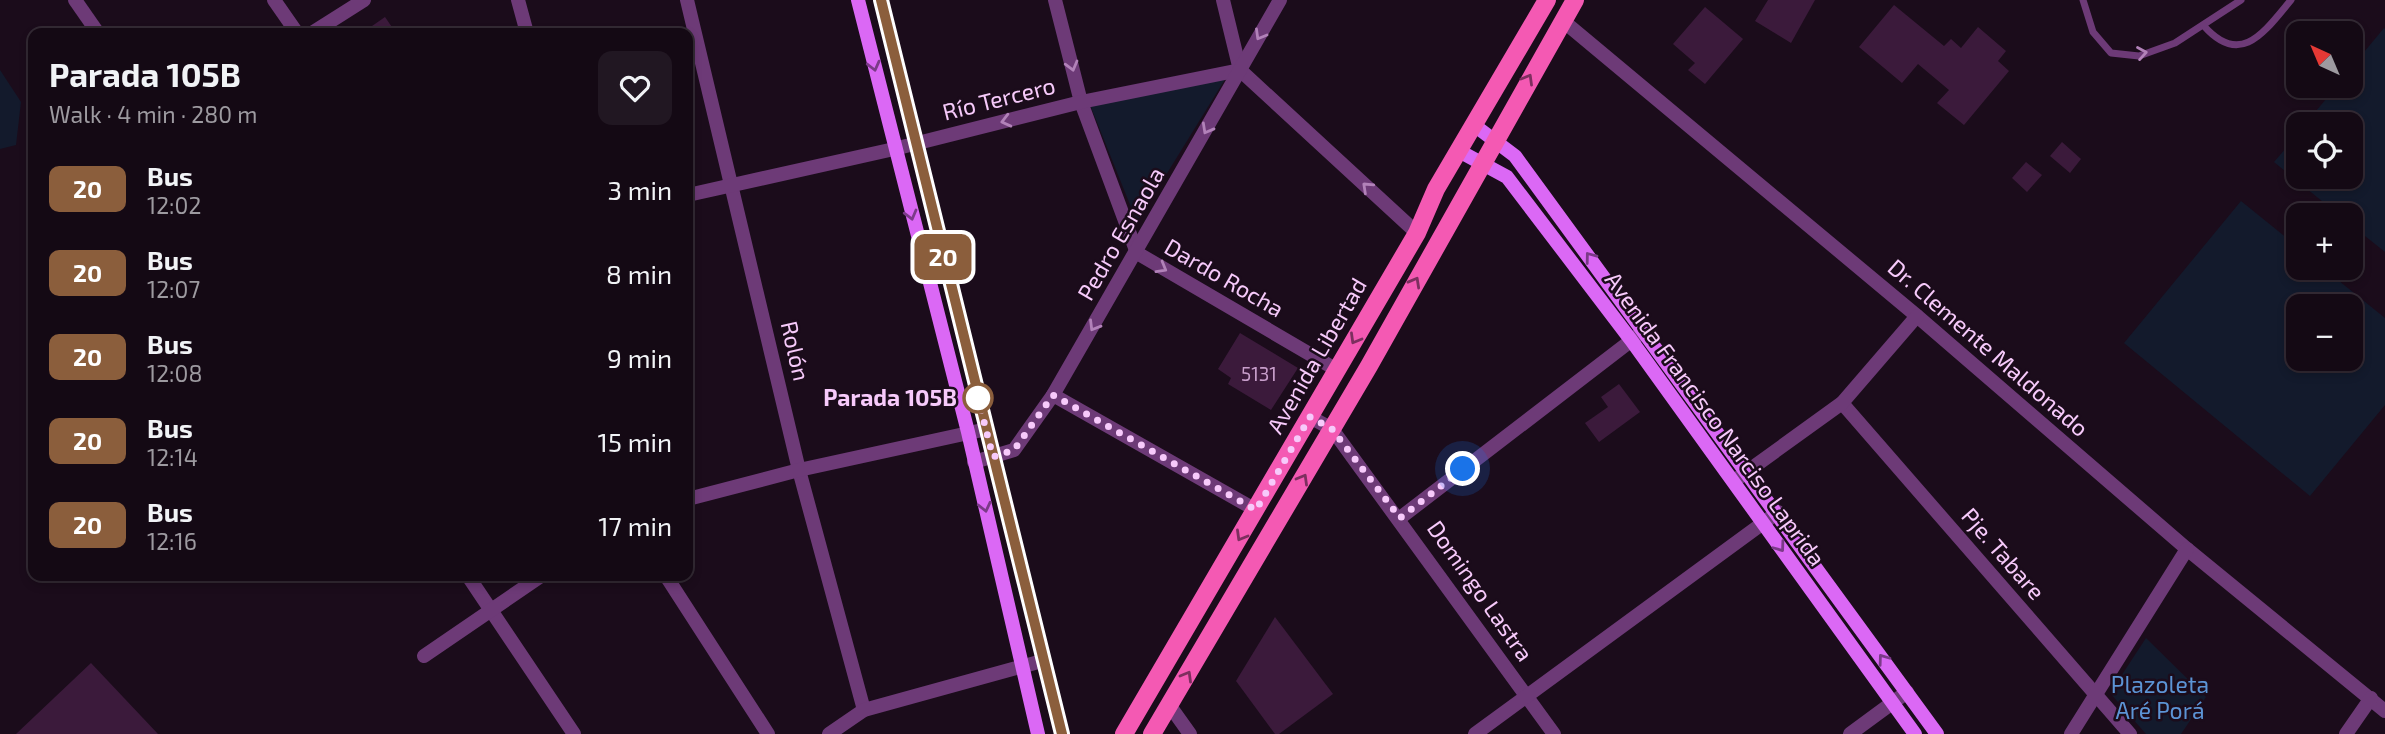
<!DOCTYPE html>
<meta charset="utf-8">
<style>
body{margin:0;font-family:"Exo 2",sans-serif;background:#211722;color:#f1f3f6;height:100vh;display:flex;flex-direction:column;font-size:26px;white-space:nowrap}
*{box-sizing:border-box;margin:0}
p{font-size:23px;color:#9d9aa0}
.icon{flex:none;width:38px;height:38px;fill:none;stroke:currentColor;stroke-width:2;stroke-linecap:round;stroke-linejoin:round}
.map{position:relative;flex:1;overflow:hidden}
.panel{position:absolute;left:28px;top:28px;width:665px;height:553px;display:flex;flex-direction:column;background:#140914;border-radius:14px;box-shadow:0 4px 10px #0003,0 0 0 2px #332a34}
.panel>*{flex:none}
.badge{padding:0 14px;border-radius:10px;font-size:24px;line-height:46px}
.needle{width:46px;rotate:316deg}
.controls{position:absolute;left:2286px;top:21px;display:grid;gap:14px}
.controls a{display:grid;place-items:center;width:77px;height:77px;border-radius:14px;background:#140914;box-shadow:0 4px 10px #0003,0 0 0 2px #332a34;font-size:35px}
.you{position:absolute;width:35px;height:35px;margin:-18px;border:5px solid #fff;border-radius:50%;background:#1a73e8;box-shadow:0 0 0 10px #1a73e833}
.map>.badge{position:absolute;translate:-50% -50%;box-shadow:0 0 0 4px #fff}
.round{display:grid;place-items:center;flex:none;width:74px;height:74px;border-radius:14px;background:#211722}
.summary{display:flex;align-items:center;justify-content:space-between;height:119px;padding:0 21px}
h1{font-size:33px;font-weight:700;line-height:52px}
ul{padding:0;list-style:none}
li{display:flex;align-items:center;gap:21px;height:84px;padding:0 21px}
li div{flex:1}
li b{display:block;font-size:26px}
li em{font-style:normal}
li .badge{min-width:77px;font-weight:700;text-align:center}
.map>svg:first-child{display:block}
.green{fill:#131a2c;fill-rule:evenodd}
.building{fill:#3b1a3b}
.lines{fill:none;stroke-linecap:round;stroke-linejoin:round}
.service{stroke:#6d3a77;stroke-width:7}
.minor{stroke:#6d3a77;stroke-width:14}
.secondary{stroke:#db68f5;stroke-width:14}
.primary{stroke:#f459b3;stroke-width:18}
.oneway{stroke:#b282b9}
.oneway2{stroke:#7b3a88}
.oneway3{stroke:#7d2f5f}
.line-casing{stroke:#fff;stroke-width:16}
.line{stroke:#8b5e3c;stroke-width:10}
.walk{stroke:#f7cafb;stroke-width:7;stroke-dasharray:0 12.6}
.stop-dot{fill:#fff;stroke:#8b5e3c;stroke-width:3.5}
.labels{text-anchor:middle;stroke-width:5;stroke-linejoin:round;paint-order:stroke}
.number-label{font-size:19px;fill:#c89ecb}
.street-label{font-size:23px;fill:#f7cafb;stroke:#1b0c1b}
.stop-label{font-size:23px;font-weight:bold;fill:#f7cafb;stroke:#1b0c1b;text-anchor:end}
.park-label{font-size:23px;fill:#5c94d5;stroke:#1b0c1b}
</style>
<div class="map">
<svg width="2385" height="734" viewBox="0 0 2385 734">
<rect width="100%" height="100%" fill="#1b0c1b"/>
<!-- green -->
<g class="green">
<path d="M2384,28l1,1v223l-35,-28v-9h-11l-65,-53 24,-28v43h52v-53h-45l32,-38h13v-17z"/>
<path d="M0,70l21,32 -5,43 -16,4z"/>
<path d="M1227,76l-90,146 -47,-117z"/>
<path d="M2241,201l57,46v21h25l62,50v87l-75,91 -186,-153zM2298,306h52v53h-52z"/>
<path d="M2146,638l60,59 -25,37h-35l-36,-41z"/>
</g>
<!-- building -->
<g class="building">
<path d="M1768,0h47l-24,43 -36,-22z"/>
<path d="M1894,5l50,41 7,-7 10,9 17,-21 28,24 -8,10 11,10 -45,54 -27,-22 12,-13 -31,-26 -16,19 -43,-36z"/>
<path d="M1705,7l38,32 -38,45 -17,-14 7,-7 -22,-19z"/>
<path d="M385,17l11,16h-34z"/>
<path d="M2062,142l19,17 -11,14 -20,-17z"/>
<path d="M2026,162l16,13 -15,17 -15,-14z"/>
<path d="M1240,333l58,35 -27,42 -43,-26 3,-6 -13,-9z"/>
<path d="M1619,384l21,28 -41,30 -14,-19 23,-16 -7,-10z"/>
<path d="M1275,617l58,77 -54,40h-4l-39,-53z"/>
<path d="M91,663l67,71h-142z"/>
</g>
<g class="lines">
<!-- service -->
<g class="service">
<path d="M2083,0l10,32 18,21 28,3 36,-13 66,-43"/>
<path d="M2204,26c37,42 61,5 87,-26"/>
</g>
<!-- minor -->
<g class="minor">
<path d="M75,0l23,33"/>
<path d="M274,0l23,33"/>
<path d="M518,0l9,33"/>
<path d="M687,0l112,470 65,240"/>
<path d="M1055,0l26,102 56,151 200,117"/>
<path d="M1223,0l17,70 177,163"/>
<path d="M1562,20l355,296 270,233 198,162"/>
<path d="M312,33l52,-33"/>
<path d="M688,195l206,-46 187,-47 159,-32"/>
<path d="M1053,395l203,115"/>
<path d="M1842,403l288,331"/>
<path d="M1310,417l22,12 222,305"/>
<path d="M974,462l40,-12 39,-55 227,-395"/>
<path d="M1734,481l108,-78 75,-87"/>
<path d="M688,499l111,-29 188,-41"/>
<path d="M1400,518l241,-185"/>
<path d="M468,576l106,158"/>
<path d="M666,576l102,158"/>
<path d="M424,656l117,-80"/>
<path d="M1170,706l20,28"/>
<path d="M829,734l35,-24 178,-49"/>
<path d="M1475,734l303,-222"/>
<path d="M1850,734l57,-42"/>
<path d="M2071,734l116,-185"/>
<path d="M2346,734l25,-36"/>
</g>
<!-- secondary -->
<g class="secondary">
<path d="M858,0l110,432 70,302"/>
<path d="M881,0l181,734"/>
<path d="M1474,125l41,31 422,578"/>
<path d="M1459,151l48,26 124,163 284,394"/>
</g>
<!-- primary -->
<g class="primary">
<path d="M1124,734l293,-501 19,-44 111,-189"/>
<path d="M1152,734l217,-368 206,-366"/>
</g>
</g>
<!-- one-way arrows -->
<defs><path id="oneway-chevron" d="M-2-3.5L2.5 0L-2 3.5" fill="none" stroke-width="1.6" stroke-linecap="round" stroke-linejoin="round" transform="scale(1.75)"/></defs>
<g class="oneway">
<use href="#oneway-chevron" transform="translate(1260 35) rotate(120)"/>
<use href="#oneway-chevron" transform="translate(2142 53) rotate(-10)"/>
<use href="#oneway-chevron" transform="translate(1072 66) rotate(75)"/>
<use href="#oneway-chevron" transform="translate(1006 121) rotate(166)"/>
<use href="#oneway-chevron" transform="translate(1207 129) rotate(119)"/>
<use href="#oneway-chevron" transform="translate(1367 187) rotate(-137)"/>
<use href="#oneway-chevron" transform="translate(1162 268) rotate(30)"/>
<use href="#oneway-chevron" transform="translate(1094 326) rotate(121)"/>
</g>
<g class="oneway2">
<use href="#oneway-chevron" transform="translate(874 66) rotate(76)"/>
<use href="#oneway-chevron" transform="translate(911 215) rotate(75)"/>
<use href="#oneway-chevron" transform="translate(1590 257) rotate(-127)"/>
<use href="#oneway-chevron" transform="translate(985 507) rotate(77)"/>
<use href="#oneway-chevron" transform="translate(1780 547) rotate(54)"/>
<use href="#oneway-chevron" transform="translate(1883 659) rotate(-126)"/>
</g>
<g class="oneway3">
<use href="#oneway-chevron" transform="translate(1528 79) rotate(-60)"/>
<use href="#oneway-chevron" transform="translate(1415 282) rotate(-61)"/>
<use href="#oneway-chevron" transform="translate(1355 339) rotate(120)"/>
<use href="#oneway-chevron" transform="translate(1303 479) rotate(-60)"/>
<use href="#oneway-chevron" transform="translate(1241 536) rotate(120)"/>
<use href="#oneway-chevron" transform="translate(1187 676) rotate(-60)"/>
</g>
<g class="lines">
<!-- line casing -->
<g class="line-casing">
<path id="line" d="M881,0l181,734"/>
</g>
<!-- line -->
<use href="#line" class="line"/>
<!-- walk -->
<path class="walk" d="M978,398l15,59 21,-7 39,-55 203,115 54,-93 22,12 68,89 63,-49"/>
</g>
<!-- markers -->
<circle class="stop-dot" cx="978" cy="398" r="14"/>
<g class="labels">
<!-- number labels -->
<g class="number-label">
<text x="1259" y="381">5131</text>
</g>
<!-- street labels -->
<g class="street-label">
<text transform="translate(999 99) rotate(-14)" y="8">Río Tercero</text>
<text transform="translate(1121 234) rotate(-60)" y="8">Pedro Esnaola</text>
<text transform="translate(1224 278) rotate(30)" y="8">Dardo Rocha</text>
<text transform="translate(1988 348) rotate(41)" y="8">Dr. Clemente Maldonado</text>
<text transform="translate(795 351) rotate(77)" y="8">Rolón</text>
<text transform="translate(1317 356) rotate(-60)" y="8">Avenida Libertad</text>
<text transform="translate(1715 419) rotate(54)" y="8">Avenida Francisco Narciso Laprida</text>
<text transform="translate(2003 554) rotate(49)" y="8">Pje. Tabare</text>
<text transform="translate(1480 591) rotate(55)" y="8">Domingo Lastra</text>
</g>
<!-- stop labels -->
<g class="stop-label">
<text x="957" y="406">Parada 105B</text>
</g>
<!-- park labels -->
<g class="park-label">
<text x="2160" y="693">Plazoleta<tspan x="2160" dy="26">Aré Porá</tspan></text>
</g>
</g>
</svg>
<div class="controls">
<a><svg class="needle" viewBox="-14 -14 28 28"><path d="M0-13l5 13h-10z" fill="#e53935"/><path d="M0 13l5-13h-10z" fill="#9d9aa0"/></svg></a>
<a><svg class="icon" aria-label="locate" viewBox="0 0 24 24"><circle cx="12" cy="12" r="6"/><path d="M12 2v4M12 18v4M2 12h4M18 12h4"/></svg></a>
<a>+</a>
<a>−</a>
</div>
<div class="you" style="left:1463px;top:469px"></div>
<b class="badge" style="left:943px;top:257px;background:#8b5e3c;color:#fff">20</b>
<section class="panel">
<div class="summary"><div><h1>Parada 105B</h1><p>Walk · 4 min · 280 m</p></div><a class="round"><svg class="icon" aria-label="heart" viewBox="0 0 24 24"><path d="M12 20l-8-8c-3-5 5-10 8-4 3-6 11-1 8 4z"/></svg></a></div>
<ul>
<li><span class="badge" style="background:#8b5e3c;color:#fff">20</span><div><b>Bus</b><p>12:02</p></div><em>3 min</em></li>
<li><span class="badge" style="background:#8b5e3c;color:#fff">20</span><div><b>Bus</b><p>12:07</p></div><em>8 min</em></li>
<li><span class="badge" style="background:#8b5e3c;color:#fff">20</span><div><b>Bus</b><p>12:08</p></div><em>9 min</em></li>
<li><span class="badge" style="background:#8b5e3c;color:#fff">20</span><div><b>Bus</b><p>12:14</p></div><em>15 min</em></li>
<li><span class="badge" style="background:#8b5e3c;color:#fff">20</span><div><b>Bus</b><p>12:16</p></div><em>17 min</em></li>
</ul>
</section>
</div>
